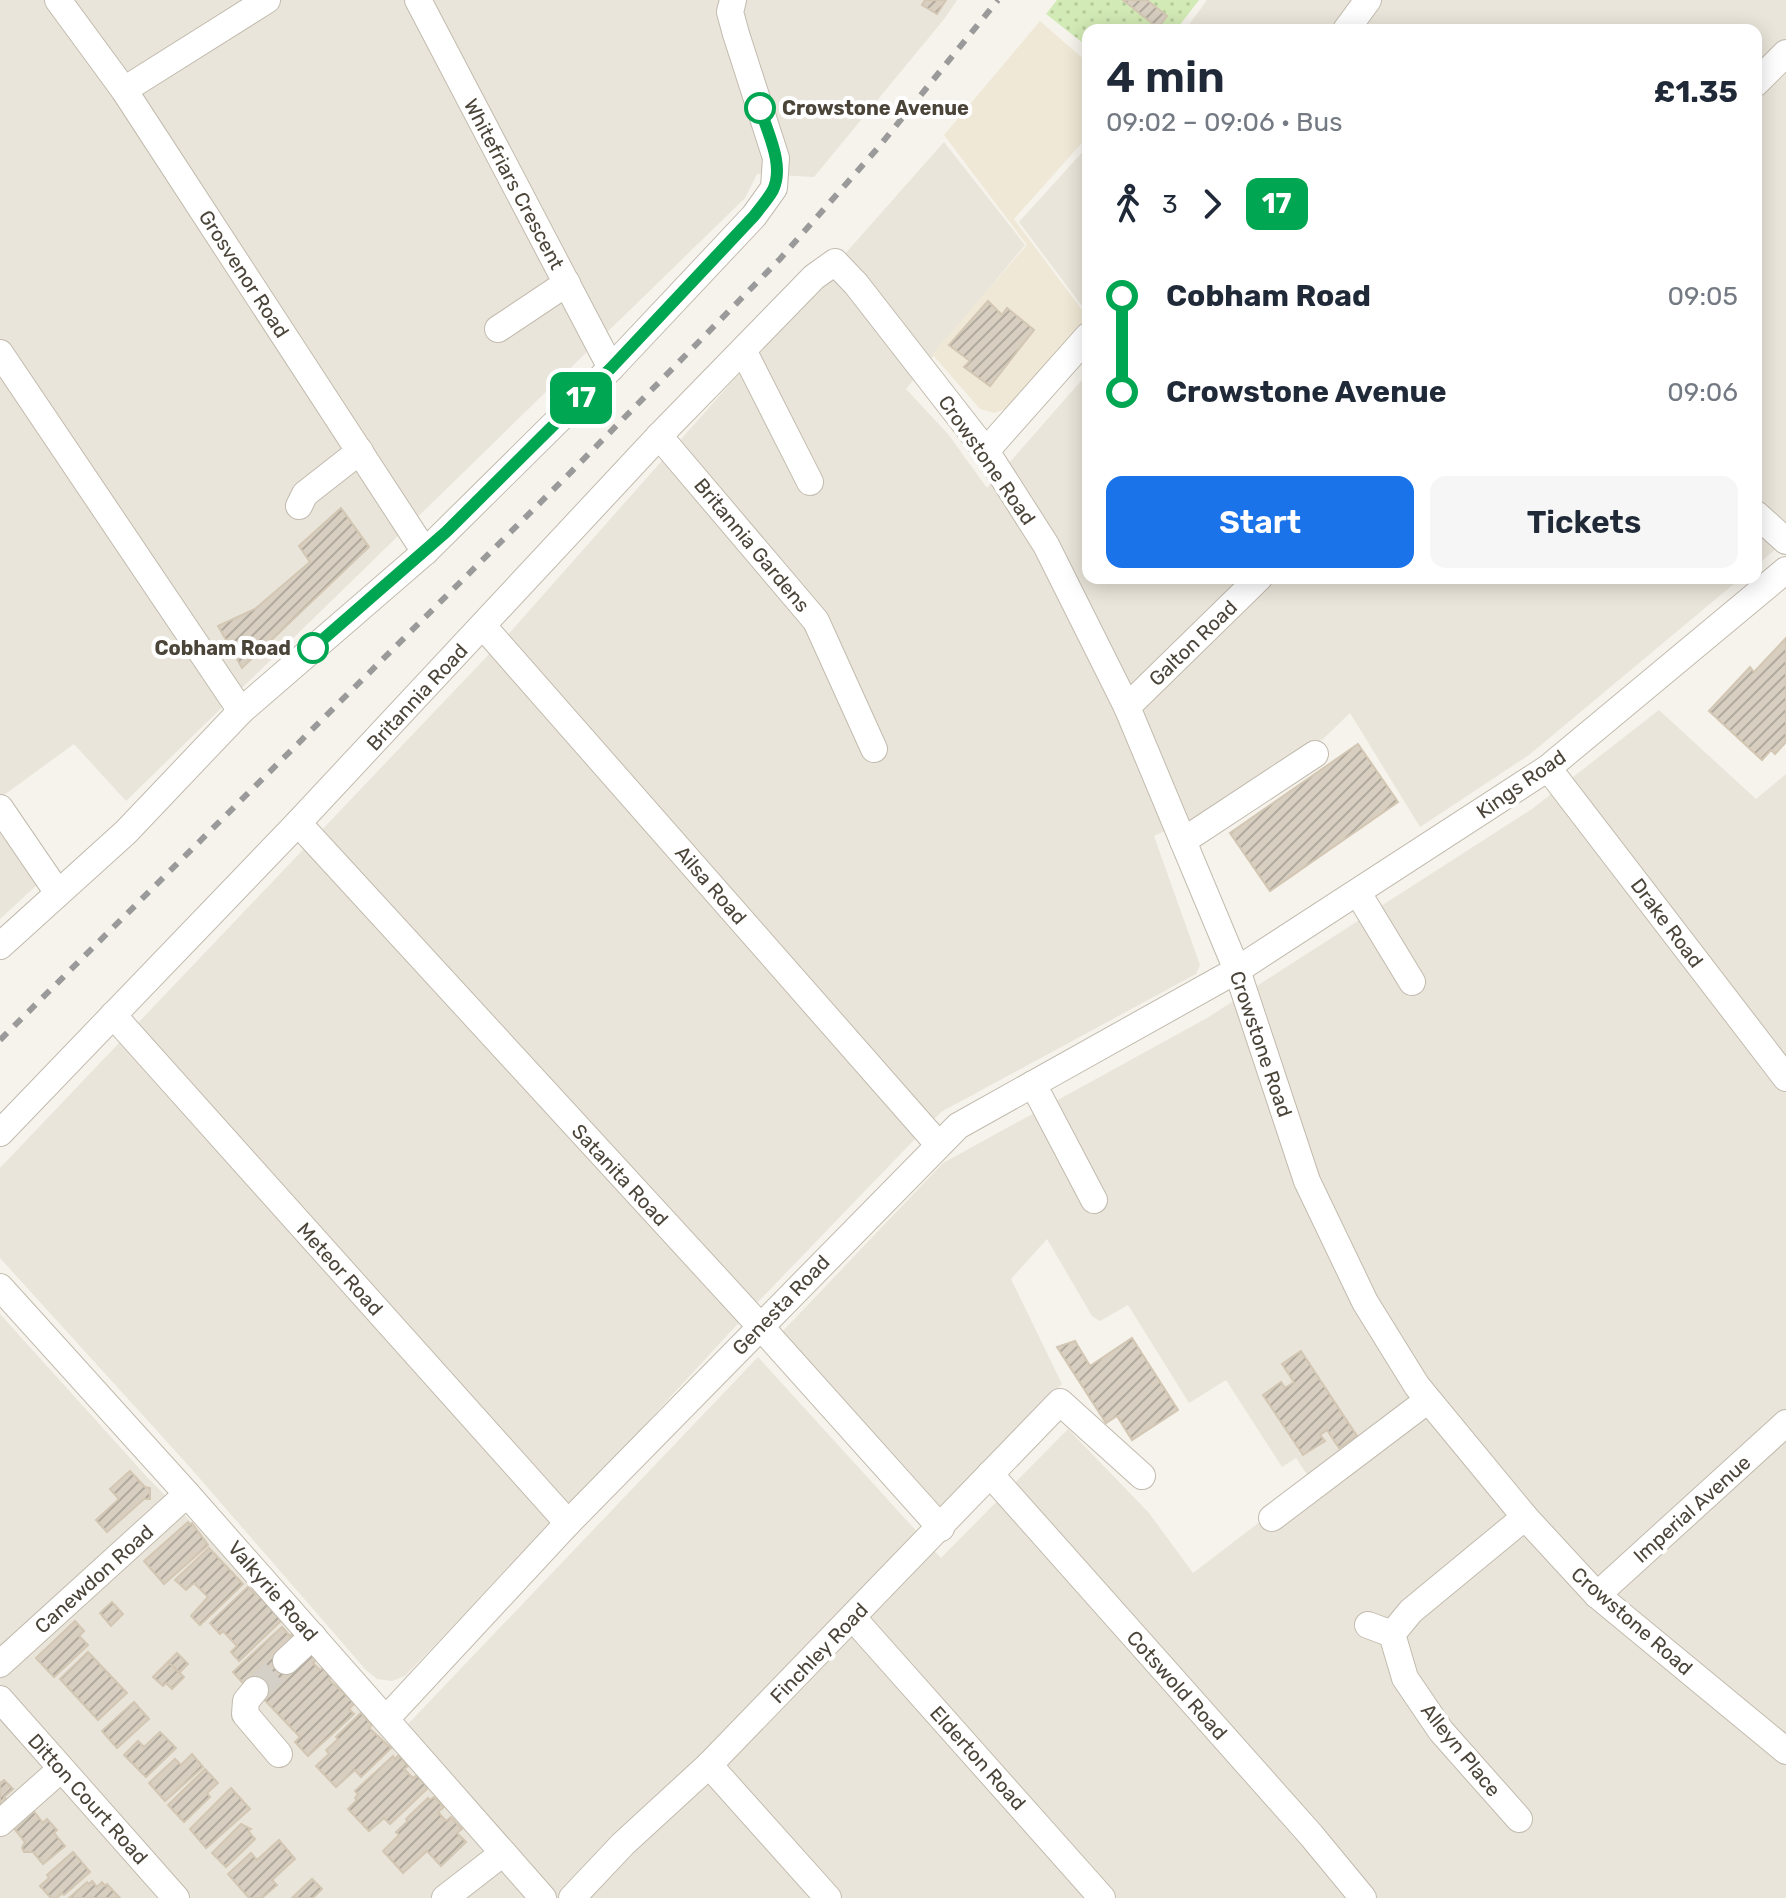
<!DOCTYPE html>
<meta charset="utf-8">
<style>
body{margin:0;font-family:Rubik,sans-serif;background:#f6f6f7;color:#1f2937;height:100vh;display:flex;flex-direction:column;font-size:30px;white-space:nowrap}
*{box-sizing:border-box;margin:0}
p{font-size:26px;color:#747a83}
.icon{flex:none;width:44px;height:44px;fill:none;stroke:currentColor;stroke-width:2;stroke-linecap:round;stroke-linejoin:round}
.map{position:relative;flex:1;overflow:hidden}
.side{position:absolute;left:1082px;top:24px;width:680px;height:560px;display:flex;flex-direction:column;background:#fff;border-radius:16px;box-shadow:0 4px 20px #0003}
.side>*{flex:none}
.badge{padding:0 16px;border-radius:12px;font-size:28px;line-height:52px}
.map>.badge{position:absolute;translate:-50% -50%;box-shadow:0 0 0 4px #fff}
.legs{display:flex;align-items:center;gap:12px;height:88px;padding:0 24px;font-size:26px}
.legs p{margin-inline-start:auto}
.overview{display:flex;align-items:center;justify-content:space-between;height:136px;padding:0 24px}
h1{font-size:44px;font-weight:600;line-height:60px}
.action{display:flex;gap:16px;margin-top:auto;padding:16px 24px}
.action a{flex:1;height:92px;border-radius:16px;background:#1a73e8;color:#fff;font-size:32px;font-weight:600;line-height:92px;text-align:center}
.action a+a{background:#f6f6f7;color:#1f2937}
ul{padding:0 24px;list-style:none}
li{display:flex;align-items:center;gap:28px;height:96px;font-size:30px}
li i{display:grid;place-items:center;width:12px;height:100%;margin:0 10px;background:currentColor}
li i::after{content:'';width:20px;height:20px;margin:-10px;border:6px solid;border-radius:50%;background:#fff}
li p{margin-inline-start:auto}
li:first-child i{background:linear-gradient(#0000 50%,currentColor 0)}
li:last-child i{background:linear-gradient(currentColor 50%,#0000 0)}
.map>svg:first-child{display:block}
.residential{fill:#eae5da}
.education{fill:#efe8d6}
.park{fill:url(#park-dots)}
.building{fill:url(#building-hatch);stroke:#d3c7b4;stroke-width:2}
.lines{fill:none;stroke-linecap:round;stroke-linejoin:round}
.minor-tunnel{stroke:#d4d0c8;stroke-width:26;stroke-dasharray:26 13;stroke-linecap:butt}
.minor-casing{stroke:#c2bbae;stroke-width:28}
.minor{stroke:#fff;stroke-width:26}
.rail{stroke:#9a9a9a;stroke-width:6;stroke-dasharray:10 10;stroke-linecap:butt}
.line-1-casing{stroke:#fff;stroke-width:18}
.line-1{stroke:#00a651;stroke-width:12}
.stop-1-dot{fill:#fff;stroke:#00a651;stroke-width:4}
.labels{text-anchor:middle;stroke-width:8;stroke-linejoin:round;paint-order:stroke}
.stop-label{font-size:20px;font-weight:bold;fill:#4b4439;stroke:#fff;text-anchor:start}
.street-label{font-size:20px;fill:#4b4439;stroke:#fff}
</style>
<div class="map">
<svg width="1786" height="1898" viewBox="0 0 1786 1898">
<defs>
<pattern id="park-dots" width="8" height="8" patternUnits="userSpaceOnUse" patternTransform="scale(2)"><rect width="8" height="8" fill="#d2eab5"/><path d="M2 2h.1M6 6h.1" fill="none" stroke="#b6ca9c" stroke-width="1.8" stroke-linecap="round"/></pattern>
<pattern id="building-hatch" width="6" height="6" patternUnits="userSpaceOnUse" patternTransform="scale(2)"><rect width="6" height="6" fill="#d8cfc1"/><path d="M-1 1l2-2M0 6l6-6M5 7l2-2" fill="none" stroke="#b1aa9e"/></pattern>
</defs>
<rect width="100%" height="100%" fill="#f6f3ec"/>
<!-- residential -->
<g class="residential">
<path d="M0,0h957l-12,18 -131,159 -57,-3 -12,24 -619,603 -52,-57 -74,54z"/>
<path d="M1207,0h579v540l-30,26v-536h-571z"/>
<path d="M944,142l81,103 -119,144 42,45 39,54 101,-115v205h653l-212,177 -109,72 -70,-114 -27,26 -130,79 -39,18 46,129 -4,9 -255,138 -186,193 -182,198 -168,173 -13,5 -15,-2 -11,-9 -178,-205 -188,-207v-90l513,-539z"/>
<path d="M1088,146v168l-69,-92z"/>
<path d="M1659,710l97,89 30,-25v1124h-1786v-584l148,164 61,62 180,204 369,-387 183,201 127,-129 81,84 44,60 119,-91 -16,-24 -14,9 -56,-87 -37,23 -61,-98 -28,16 -8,-5 -45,-77 -36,40 51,105 -123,123 -158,-174 162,-170 264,-145 325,-209z"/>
<path d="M0,814l40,68 -40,37z"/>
</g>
<!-- education -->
<path class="education" d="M1040,21l48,42v73l-74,83 74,99 -74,88 -20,7 -14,-4 -48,-55 95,-109 -83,-110z"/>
<!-- park -->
<path class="park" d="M1057,0h142l-23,30h-88v17l-42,-33z"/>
<!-- building -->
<g class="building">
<path d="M925,0h21l-9,14 -15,-9z"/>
<path d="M1123,0h24l20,16 -9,12z"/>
<path d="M988,301l14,14 5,-7 27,22 -44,56 -26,-19 6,-6 -21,-16z"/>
<path d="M341,508l28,39 -127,121 -24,-42 37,-17 55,-47 -11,-16z"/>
<path d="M1786,638v104l-11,12 -4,-4 -9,10 -53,-49 41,-44 4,5z"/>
<path d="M1358,744l40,58 -128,89 -40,-58z"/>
<path d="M1132,1338l46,72 -46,30 -15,-24 -11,7 -49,-76 18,-6 15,25z"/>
<path d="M1301,1351l56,85 -18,12 -12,-18 -7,5 5,6 -22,14 -40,-60 18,-13 4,6 9,-6 -12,-18z"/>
<path d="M130,1471l15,16 5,1v11h-6l-37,33 -11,-12 23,-21 -9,-10z"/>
<path d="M188,1522l2,3 2,-2 16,22 -44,39 -20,-23z"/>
<path d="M209,1548l34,36 -43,41 -9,-9 17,-19 -14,-14 -8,7 -11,-10z"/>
<path d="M248,1587l7,7 2,-2 26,27 -44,42 -8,-9 6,-6 -14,-15 -3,3 -10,-11z"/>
<path d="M112,1602l11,12 -12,12 -11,-13z"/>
<path d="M75,1621l9,10 -5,5 9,9 -34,32 -18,-19z"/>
<path d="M282,1627l8,9 4,-4 25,25 -6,6 7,7 6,-4 8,9 -5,5 26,23 -6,6 5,5 -46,42 -13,-14 5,-5 -48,-50 -3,3 -16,-18z"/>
<path d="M88,1652l39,41 -29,27 -38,-41z"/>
<path d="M177,1653l11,11 -9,9 -11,-11z"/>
<path d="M168,1662l16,15 -12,12 -6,-6 -3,3 -10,-9z"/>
<path d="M134,1702l15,17 -32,29 -15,-17z"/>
<path d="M361,1713l11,12 -3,3 22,20 -30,29 -6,-7 -19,17 -20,-21 13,-12 -3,-4 12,-11 -2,-2z"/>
<path d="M160,1732l16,16 -30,29 -22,-22 14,-14 6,6z"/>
<path d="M192,1754l11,13 -38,34 -16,-18 26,-24 6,6z"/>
<path d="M399,1755l9,11 -4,3 9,9 4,-3 11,13 -38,36 -6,-6 -15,13 -21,-22 9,-9 -2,-2 3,-4 -3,-3 38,-35 2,3z"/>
<path d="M205,1769l13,14 -11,10 3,4 -26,25 -16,-17z"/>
<path d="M4,1780l9,9 -9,8 8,9 -12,12v-35z"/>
<path d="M231,1788l19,21 -44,39 -16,-19z"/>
<path d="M434,1797l10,10 -6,5 8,9 5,-4 11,12 -5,4 9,9 -25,24 -14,-15 -24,22 -20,-22 16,-16 -3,-3 12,-11 -2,-2 22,-21 2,2z"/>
<path d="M32,1809l11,14 4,-4 10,11 -3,3 11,13 -22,18 -10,-12h-9l-2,-4 3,-6 -13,-16z"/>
<path d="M241,1824l10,5 -3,2 7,8 -29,28 -14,-14z"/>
<path d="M279,1840l16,19 -23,21 5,5 -15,13h-13l-21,-24 23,-21 6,7z"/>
<path d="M73,1852l17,20 -26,23 -2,-2 -5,5h-6l-11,-12 9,-8 -2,-3z"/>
<path d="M312,1879l10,10 -9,9h-21z"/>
<path d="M92,1881l5,6 5,-5 3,4 2,-2 13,14h-51l18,-16 2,2z"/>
</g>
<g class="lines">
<!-- minor-tunnel -->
<path class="minor-tunnel" d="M255,1690l31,-29"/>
<!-- minor casing -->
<g class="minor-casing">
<g id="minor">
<path d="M58,0l66,90 301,462"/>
<path d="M418,0l193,368"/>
<path d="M1346,30l22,-30"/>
<path d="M1756,83l30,-30"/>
<path d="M124,90l143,-90"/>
<path d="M498,329l69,-46"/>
<path d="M744,352l66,130"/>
<path d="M0,353l241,358"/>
<path d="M659,436l157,185 58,128"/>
<path d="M986,451l102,-115"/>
<path d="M299,506l6,-12 55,-43"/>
<path d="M1756,514l30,27"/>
<path d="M483,626l455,518"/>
<path d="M1127,707l132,-129"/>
<path d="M1548,768l238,310"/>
<path d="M0,808l58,85"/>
<path d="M298,823l462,503 181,202"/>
<path d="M1183,841l132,-87"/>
<path d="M1358,893l54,89"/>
<path d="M0,946l126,-114 115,-121 184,-159 186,-184 143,-152 20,-28 2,-30 -40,-124 -6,-22 3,-12"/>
<path d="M113,1015l455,508"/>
<path d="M1033,1084l61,116"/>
<path d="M0,1133l298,-310 361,-387 155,-159 21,-15 21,22 130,167 60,94 81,162 110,263 70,211 58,121 52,84 108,131 72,78 189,156"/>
<path d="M0,1287l187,207 356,404"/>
<path d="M990,1474l321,361 52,63"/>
<path d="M1272,1518l156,-118"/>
<path d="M1597,1595l189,-172"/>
<path d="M853,1618l249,280"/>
<path d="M1368,1625l24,9"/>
<path d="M286,1661l27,-25"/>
<path d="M0,1664l187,-170"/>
<path d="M255,1690l-9,11 -1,13 34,40"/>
<path d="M0,1699l176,199"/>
<path d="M386,1719l182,-196 390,-397 279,-156 311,-202 238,-198"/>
<path d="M709,1765l119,133"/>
<path d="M1519,1819l-78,-88 -36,-53 -13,-44 19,-23 114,-94"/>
<path d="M0,1823l61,-54"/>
<path d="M445,1898l58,-45"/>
<path d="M572,1898l51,-54 86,-79 351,-363 82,74"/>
</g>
</g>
<!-- minor -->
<use href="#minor" class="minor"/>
<!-- rail -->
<path class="rail" d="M0,1040l572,-569 208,-212 97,-110 121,-149"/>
</g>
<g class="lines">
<!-- line-1 casing -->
<g class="line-1-casing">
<path id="line-1" d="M313,648l133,-116 165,-164 143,-152c6,-8 14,-17 19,-26 12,-25 -6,-58 -13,-82"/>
</g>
<!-- line-1 -->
<use href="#line-1" class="line-1"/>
</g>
<!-- markers -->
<g class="stop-1-dot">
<circle cx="760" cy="108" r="14"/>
<circle cx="313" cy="648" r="14"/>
</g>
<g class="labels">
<!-- stop labels -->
<g class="stop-label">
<text x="782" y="115">Crowstone Avenue</text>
<text x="291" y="655" text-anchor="end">Cobham Road</text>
</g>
<!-- street labels -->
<g class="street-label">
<text transform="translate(514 184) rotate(62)" y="7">Whitefriars Crescent</text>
<text transform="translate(244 274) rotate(57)" y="7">Grosvenor Road</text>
<text transform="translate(987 460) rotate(55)" y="7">Crowstone Road</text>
<text transform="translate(752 545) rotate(50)" y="7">Britannia Gardens</text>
<text transform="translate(1193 643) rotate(-44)" y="7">Galton Road</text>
<text transform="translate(417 697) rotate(-47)" y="7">Britannia Road</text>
<text transform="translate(1521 784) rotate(-35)" y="7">Kings Road</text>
<text transform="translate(711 885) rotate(49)" y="7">Ailsa Road</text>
<text transform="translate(1667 923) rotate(53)" y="7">Drake Road</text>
<text transform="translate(1261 1044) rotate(71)" y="7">Crowstone Road</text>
<text transform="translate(620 1175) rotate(47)" y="7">Satanita Road</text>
<text transform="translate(340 1269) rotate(48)" y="7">Meteor Road</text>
<text transform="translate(781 1305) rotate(-46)" y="7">Genesta Road</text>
<text transform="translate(1692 1509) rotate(-42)" y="7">Imperial Avenue</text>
<text transform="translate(94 1579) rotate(-42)" y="7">Canewdon Road</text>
<text transform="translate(273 1591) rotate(49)" y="7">Valkyrie Road</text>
<text transform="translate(1632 1621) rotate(41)" y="7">Crowstone Road</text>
<text transform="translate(819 1653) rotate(-46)" y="7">Finchley Road</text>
<text transform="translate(1177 1685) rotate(48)" y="7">Cotswold Road</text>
<text transform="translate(1461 1750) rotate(51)" y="7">Alleyn Place</text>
<text transform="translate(978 1758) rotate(48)" y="7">Elderton Road</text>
<text transform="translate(88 1799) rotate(48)" y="7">Ditton Court Road</text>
</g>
</g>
</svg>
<b class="badge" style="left:581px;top:398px;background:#00a651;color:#fff">17</b>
<section class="side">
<div class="overview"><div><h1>4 min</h1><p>09:02 – 09:06 · Bus</p></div><b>£1.35</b></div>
<div class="legs"><svg class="icon" aria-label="walk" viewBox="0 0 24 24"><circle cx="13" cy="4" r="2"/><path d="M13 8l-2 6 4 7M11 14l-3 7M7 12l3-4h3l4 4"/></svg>3<svg class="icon" aria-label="forward" viewBox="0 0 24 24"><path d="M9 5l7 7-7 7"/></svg><b class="badge" style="background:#00a651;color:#fff">17</b></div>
<ul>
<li><i style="color:#00a651"></i><b>Cobham Road</b><p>09:05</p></li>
<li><i style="color:#00a651"></i><b>Crowstone Avenue</b><p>09:06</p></li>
</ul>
<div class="action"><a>Start</a><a>Tickets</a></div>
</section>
</div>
